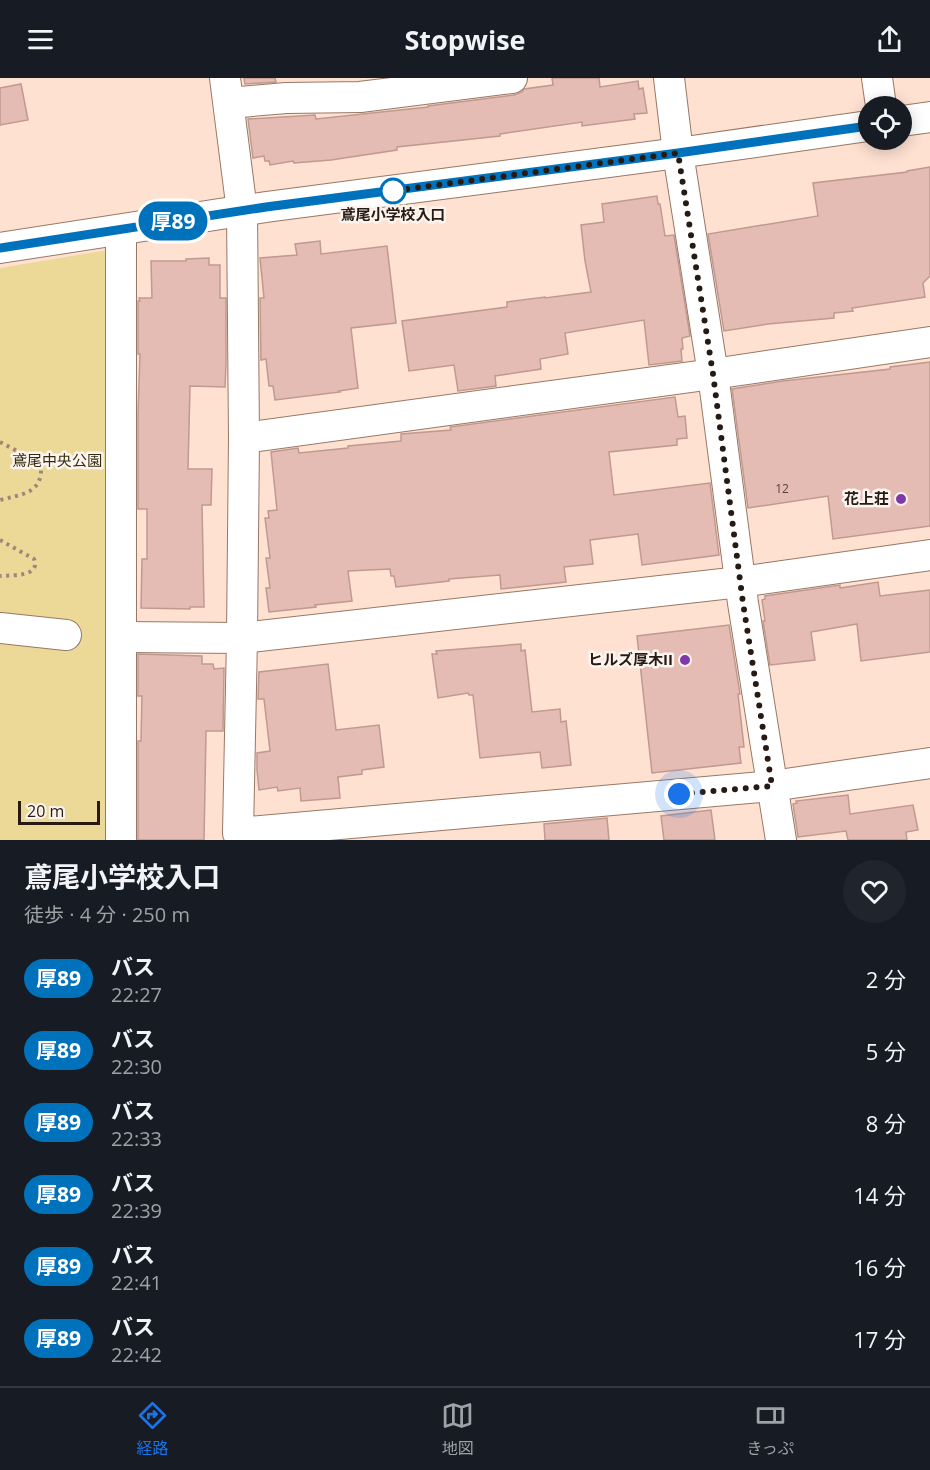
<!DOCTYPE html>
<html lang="ja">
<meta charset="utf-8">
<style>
body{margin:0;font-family:"Open Sans","Noto Sans JP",sans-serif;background:#20242c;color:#f1f3f6;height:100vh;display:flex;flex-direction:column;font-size:22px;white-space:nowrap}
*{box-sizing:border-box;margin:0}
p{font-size:20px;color:#9ea1a6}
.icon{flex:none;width:33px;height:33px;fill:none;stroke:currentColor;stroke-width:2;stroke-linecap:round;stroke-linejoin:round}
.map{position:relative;height:762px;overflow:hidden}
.drawer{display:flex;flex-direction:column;background:#171b24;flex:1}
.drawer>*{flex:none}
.badge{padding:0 12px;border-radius:20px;font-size:21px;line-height:39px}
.tools{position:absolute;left:858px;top:18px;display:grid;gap:12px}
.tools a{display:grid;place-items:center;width:54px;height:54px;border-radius:50%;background:#171b24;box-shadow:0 3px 15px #0003;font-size:30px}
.scale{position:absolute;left:18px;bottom:15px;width:82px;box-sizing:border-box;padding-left:6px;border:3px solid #271a13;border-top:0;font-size:16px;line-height:21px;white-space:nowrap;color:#271a13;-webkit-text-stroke:4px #fbf4ef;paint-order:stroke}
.you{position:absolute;width:30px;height:30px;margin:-15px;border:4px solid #fff;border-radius:50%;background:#1a73e8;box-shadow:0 0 0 9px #1a73e833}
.map>.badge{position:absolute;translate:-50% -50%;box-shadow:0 0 0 3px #fff}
.round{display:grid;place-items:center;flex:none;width:63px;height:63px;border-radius:32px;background:#20242c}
.headline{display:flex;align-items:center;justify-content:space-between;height:102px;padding:0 24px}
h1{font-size:28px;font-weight:700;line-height:45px}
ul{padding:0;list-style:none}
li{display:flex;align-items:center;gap:18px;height:72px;padding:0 24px}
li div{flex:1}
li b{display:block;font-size:22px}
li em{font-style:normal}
li .badge{min-width:66px;font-weight:700;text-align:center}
header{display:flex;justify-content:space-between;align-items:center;height:78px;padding:0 24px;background:#171b24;font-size:27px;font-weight:700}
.tabs{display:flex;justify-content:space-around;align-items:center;height:84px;border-top:2px solid #363941;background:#171b24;font-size:16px;color:#9ea1a6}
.tabs a{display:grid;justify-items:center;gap:3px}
.tabs .on{color:#1a73e8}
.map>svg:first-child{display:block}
.green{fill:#ecd897}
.building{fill:#e5bcb4;stroke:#c09991;stroke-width:1.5}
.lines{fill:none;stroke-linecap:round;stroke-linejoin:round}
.minor-casing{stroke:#987865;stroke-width:32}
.path{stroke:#9d877b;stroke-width:4;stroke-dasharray:3 4.5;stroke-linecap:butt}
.minor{stroke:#fff;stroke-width:30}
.line-casing{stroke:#fff;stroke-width:14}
.line{stroke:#0072bc;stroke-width:9}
.walk{stroke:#271a13;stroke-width:6;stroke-dasharray:0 10.8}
.stop-dot{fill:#fff;stroke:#0072bc;stroke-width:3}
.poi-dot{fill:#7f38ab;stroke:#fbf4ef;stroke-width:2}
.labels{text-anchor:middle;stroke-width:5;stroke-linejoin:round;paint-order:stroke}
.number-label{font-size:12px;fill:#56423b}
.stop-label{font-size:15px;font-weight:bold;fill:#271a13;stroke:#fbf4ef}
.park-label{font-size:15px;fill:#352c0e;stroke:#fbf4ef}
.poi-label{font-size:15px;font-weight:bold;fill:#271a13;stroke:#fbf4ef;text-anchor:end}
</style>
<header><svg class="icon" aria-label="menu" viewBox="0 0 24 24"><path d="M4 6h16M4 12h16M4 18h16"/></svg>Stopwise<svg class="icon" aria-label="share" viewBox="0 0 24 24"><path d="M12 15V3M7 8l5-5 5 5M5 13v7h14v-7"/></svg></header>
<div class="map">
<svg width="930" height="762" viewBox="0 0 930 762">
<rect width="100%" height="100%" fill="#fee1d1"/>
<!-- green -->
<path class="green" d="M114,171l-4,591h-110v-572z"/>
<!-- building -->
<g class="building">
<path d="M244,0h31l1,4 -31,2z"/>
<path d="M552,0h47l1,9 38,-6 1,8 4,-1 4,25 -13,1 1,5 -53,7v-4l-82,12v2l-103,11v3l-66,10 -37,3 -1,-2 -23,4 -1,-4h-4l-1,-5 -11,2 -5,-39 67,-4 1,4 112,-12v-1l86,-11 8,-3 2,-3 29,-4z"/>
<path d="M21,6l7,36 -28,5v-37z"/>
<path d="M930,89v109l-7,7 2,14 -73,11 1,3 -19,2v5l-66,6 -44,7 -16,-97 110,-18 -5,-33 94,-11v-1z"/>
<path d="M657,118l1,8h2l5,32 9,-1 16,101 -8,2 1,11h-2l1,12 -33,4 -5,-45 -79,13 3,21 -28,5 1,10 -46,7 1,10 -38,5 -4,-26 -45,6 -7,-50 105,-14v-5l38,-5v1l46,-6 -6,-31 -4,-36 23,-3 -2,-18z"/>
<path d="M320,163l1,13 66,-8 9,77 -45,5 7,60 -19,3 1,1 -65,8 -2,-14h-4l-3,-27 -5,1 -1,-62h4l-4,-40 37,-3 -2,-11z"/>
<path d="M209,180v7h11v33h6v66l-1,23 -35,-1 -2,83h24l-1,36h-9l2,102h-14v2l-49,-1 1,-49h5v-50h-9v-95l2,-60h-2v-53h2l-1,-3h13l-1,-37h35v-2z"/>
<path d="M930,284v164l-97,13 -5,-43 -80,12 -16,-119 51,-8 107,-12v-2z"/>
<path d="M675,319l3,20 7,-1 2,22 -10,1v6l-68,7 5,43 96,-12 9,72 -77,10 -4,-31 -48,6 3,24 -29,3 2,15 -65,7 -1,-14 -51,4v2l-53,6 -2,-11h-3l-1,-7 -42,2 4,30 -37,4 1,2 -47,5 -3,-24h4l-4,-30h4l-5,-40h4l-1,-7 9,-1 -6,-58 27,-4 1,5 49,-5v-2l53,-5v-7l50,-4 -1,-3z"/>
<path d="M878,504l2,14 50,-6v62l-69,9 -4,-37 -46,8 4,28 -45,5 -7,-44h2l-3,-21 3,-1v-3l75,-11v3z"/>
<path d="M729,547l11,69h-2l6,53h-5l2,16 -89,10 -15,-137z"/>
<path d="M521,566v7l4,-1 7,62 28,-3 1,13 5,-1 5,44 -29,3 -2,-16 -60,6 -7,-63h-4l-1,-2 -30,5 -6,-44h5l-1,-3z"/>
<path d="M138,576l64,2v8h11l1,5 10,-1 -1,63h-17l-2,109h-66v-99h3l1,-45h-4z"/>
<path d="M328,586l8,66 43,-5 5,42 -22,3v4l-24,3 2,21 -39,3 -1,-13 -22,3 -1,-4 -18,3 -2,-20v-17l13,-2 -6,-52h-6l1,-27z"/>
<path d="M848,717l2,19 63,-9 5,25 -12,2 1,8h-59l-2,-9 -48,6 -5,-33 4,-1 -1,-2z"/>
<path d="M711,732l4,30h-51l-3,-24z"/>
<path d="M607,740l2,22h-64l-1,-16z"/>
</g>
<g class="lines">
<!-- minor casing -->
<g class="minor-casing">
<g id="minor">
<path d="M225,0l17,133 2,227 -2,200 -4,195 534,-47 158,-23"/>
<path d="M669,0l9,75 35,221 30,229 38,237"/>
<path d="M877,0l4,28"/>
<path d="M229,25l57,-5 74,-1 152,-19"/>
<path d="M902,43l28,-4"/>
<path d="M0,170l266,-41 412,-54 190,-27"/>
<path d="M244,360l469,-64 217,-32"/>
<path d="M0,550l66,7"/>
<path d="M122,559l120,1 498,-56 190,-27"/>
<path d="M121,762v-610"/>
</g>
</g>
<!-- path -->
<g class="path">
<path d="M0,364l38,20 3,3c2,29 -19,29 -41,35"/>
<path d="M0,462l34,19c7,18 -22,16 -34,17"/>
</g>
<!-- minor -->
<use href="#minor" class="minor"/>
</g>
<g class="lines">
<!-- line casing -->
<g class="line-casing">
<path id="line" d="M0,170l266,-41 412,-54 190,-27"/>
</g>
<!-- line -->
<use href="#line" class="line"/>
<!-- walk -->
<path class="walk" d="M393,113l-9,1 294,-39 35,221 30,229 29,183 -93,8"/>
</g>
<!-- markers -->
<circle class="stop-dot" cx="393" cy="113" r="12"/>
<g class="poi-dot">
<circle cx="901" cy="421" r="6"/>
<circle cx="685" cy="582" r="6"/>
</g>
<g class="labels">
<!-- number labels -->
<g class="number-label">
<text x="782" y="415">12</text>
</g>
<!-- stop labels -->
<g class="stop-label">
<text x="393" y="142">鳶尾小学校入口</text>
</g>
<!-- park labels -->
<g class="park-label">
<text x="57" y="388">鳶尾中央公園</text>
</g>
<!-- poi labels -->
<g class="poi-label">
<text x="889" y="426">花上荘</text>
<text x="673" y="587">ヒルズ厚木II</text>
</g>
</g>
</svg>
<div class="tools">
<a><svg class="icon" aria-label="locate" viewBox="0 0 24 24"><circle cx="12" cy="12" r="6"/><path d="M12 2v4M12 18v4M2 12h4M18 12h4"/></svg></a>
</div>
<div class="scale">20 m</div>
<div class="you" style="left:679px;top:716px"></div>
<b class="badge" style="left:173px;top:143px;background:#0072bc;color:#fff">厚89</b>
</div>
<section class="drawer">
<div class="headline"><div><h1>鳶尾小学校入口</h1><p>徒歩 · 4 分 · 250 m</p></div><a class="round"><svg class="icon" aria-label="heart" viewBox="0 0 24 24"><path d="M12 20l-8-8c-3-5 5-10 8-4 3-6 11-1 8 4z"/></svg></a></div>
<ul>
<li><span class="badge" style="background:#0072bc;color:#fff">厚89</span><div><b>バス</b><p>22:27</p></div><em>2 分</em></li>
<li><span class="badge" style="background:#0072bc;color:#fff">厚89</span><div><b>バス</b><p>22:30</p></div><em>5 分</em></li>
<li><span class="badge" style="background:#0072bc;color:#fff">厚89</span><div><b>バス</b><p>22:33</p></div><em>8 分</em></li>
<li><span class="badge" style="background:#0072bc;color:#fff">厚89</span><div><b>バス</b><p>22:39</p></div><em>14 分</em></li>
<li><span class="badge" style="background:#0072bc;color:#fff">厚89</span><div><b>バス</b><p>22:41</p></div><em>16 分</em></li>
<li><span class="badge" style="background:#0072bc;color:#fff">厚89</span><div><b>バス</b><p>22:42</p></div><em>17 分</em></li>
</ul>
</section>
<nav class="tabs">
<a class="on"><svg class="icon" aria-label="directions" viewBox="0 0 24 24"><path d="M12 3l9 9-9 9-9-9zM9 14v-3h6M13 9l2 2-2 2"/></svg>経路</a>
<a><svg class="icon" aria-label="map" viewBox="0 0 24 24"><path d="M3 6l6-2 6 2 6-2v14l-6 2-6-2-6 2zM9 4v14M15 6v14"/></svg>地図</a>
<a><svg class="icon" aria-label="tickets" viewBox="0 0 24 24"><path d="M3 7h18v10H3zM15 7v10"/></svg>きっぷ</a>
</nav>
